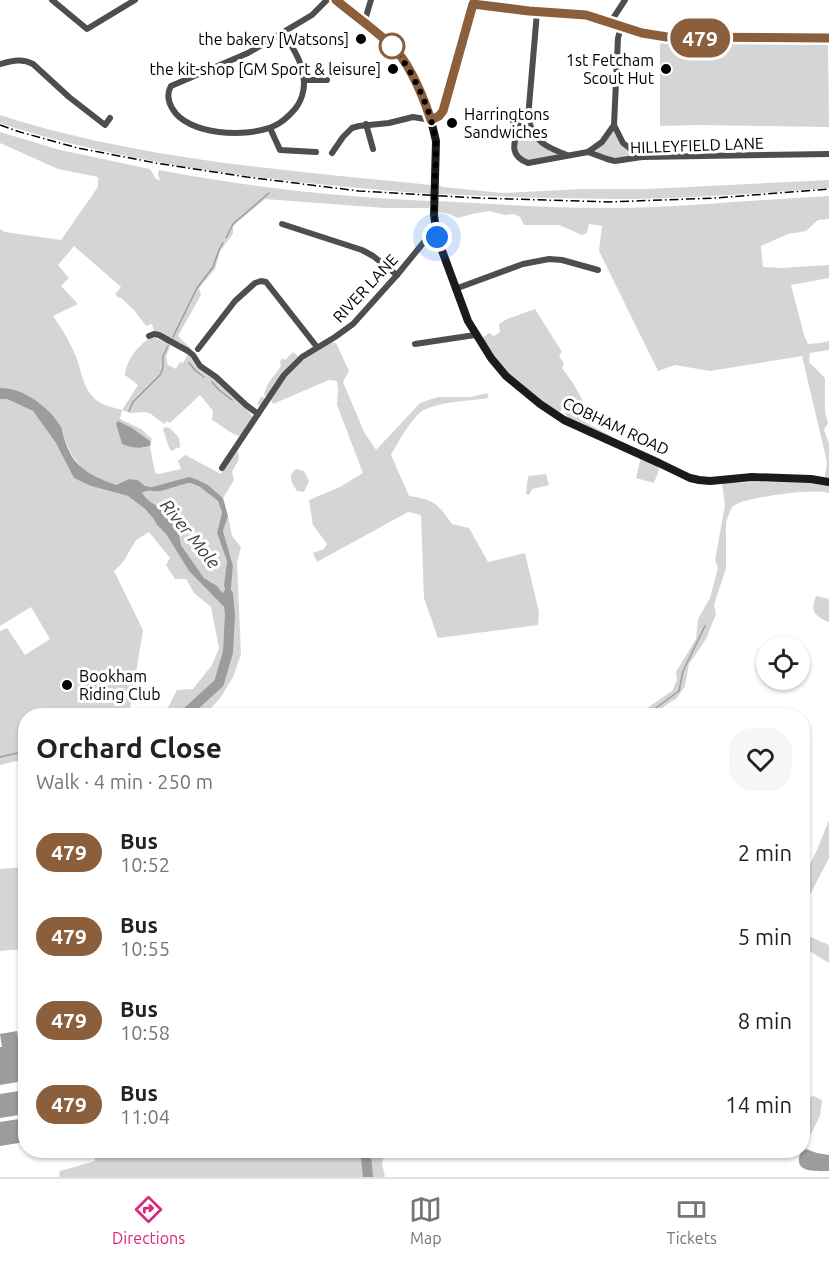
<!DOCTYPE html>
<meta charset="utf-8">
<style>
body{margin:0;font-family:Ubuntu,sans-serif;background:#f6f6f6;color:#222;height:100vh;display:flex;flex-direction:column;font-size:22px;white-space:nowrap}
*{box-sizing:border-box;margin:0}
p{font-size:20px;color:#767676}
.icon{flex:none;width:33px;height:33px;fill:none;stroke:currentColor;stroke-width:2;stroke-linecap:round;stroke-linejoin:round}
.map{position:relative;flex:1;overflow:hidden}
.details{position:absolute;left:18px;top:708px;width:792px;height:450px;display:flex;flex-direction:column;background:#fff;border-radius:24px;box-shadow:0 2px 4px #0004}
.details>*{flex:none}
.badge{padding:0 12px;border-radius:20px;font-size:21px;line-height:39px}
.tools{position:absolute;left:756px;top:636px;display:grid;gap:12px}
.tools a{display:grid;place-items:center;width:54px;height:54px;border-radius:50%;background:#fff;box-shadow:0 2px 4px #0004;font-size:30px}
.you{position:absolute;width:30px;height:30px;margin:-15px;border:4px solid #fff;border-radius:50%;background:#1a73e8;box-shadow:0 0 0 9px #1a73e833}
.map>.badge{position:absolute;translate:-50% -50%;box-shadow:0 0 0 3px #fff}
.round{display:grid;place-items:center;flex:none;width:63px;height:63px;border-radius:24px;background:#f6f6f6}
.headline{display:flex;align-items:center;justify-content:space-between;height:102px;padding:0 18px}
h1{font-size:28px;font-weight:700;line-height:45px}
ul{padding:0;list-style:none}
li{display:flex;align-items:center;gap:18px;height:84px;padding:0 18px}
li div{flex:1}
li b{display:block;font-size:22px}
li em{font-style:normal}
li .badge{min-width:66px;font-weight:700;text-align:center}
.tab-bar{display:flex;justify-content:space-around;align-items:center;height:84px;border-top:2px solid #e0e0e0;background:#fff;font-size:16px;color:#767676}
.tab-bar a{display:grid;justify-items:center;gap:3px}
.tab-bar .selected{color:#db2777}
.map>svg:first-child{display:block}
.green{fill:#d5d5d5}
.water{fill:#9c9c9c;fill-rule:evenodd}
.lines{fill:none;stroke-linecap:round;stroke-linejoin:round}
.stream{stroke:#9c9c9c;stroke-width:1.5}
.river{stroke:#9c9c9c;stroke-width:10}
.street{stroke:#4e4e4e;stroke-width:6}
.secondary{stroke:#1b1b1b;stroke-width:8}
.rail{stroke:#000;stroke-width:1.5;stroke-dasharray:9 3 1.5 3;stroke-linecap:butt}
.line-casing{stroke:#fff;stroke-width:14}
.line{stroke:#8b5e3c;stroke-width:9}
.walk{stroke:#000;stroke-width:6;stroke-dasharray:0 10.8}
.poi-dot{fill:#000;stroke:#fff;stroke-width:2}
.stop-dot{fill:#fff;stroke:#8b5e3c;stroke-width:3}
.labels{text-anchor:middle;stroke-width:6;stroke-linejoin:round;paint-order:stroke}
.poi-label{font-size:16px;fill:#000;stroke:#fff;text-anchor:end}
.street-label{font-size:16px;fill:#000;stroke:#fff}
.water-label{font-size:18px;font-style:italic;fill:#3d3d3d;stroke:#fff}
</style>
<div class="map">
<svg width="829" height="1177" viewBox="0 0 829 1177">
<rect width="100%" height="100%" fill="#fff"/>
<!-- green -->
<g class="green">
<path d="M660,41l168,1 1,85 -130,-2 -39,1z"/>
<path d="M0,115c139,45 286,55 431,70v9c-142,-11 -287,-26 -423,-68l-8,-3z"/>
<path d="M525,121l5,10 29,23 -31,8c-18,-15 -11,-20 -5,-39z"/>
<path d="M0,132l60,18 90,19 6,10 4,1 -2,-5 1,-5c89,17 181,27 272,31l-2,7h-45l-119,-9 -30,25 -2,3v7l-13,17 -5,18 -16,19 2,7 -23,41 13,13h-1l-11,-7h-2l-23,-11 -2,-7 -6,2 -12,-16 -14,-13 -2,1 -3,-4 6,-7 -47,-41 -16,19 11,13 -8,8 17,18 -25,12c10,14 19,29 25,46 4,13 6,27 17,37 7,7 18,8 27,11l16,-25 -13,-10c1,-15 14,-31 27,-38l19,7 -5,13 2,8 8,4 4,-7 3,1 5,-9 10,15 17,11 36,34 2,5 -9,13 -5,4c-10,-3 -17,-11 -27,-16l1,-9 -13,-16 -30,28 -3,-2 -3,3 -13,-10 -6,-2 -15,1 -8,-3 -2,9 21,10 11,10 -1,3h-2l-17,-14 -16,-4 6,19 21,5 7,-2 5,27 4,1 22,-5 -3,-8 7,-6 36,19 17,-24 1,9 -7,13 2,8 -11,18 -15,-13 -10,-5 -9,-2 -37,9 -7,-1 -7,-6 -9,-1 -13,6c-31,-10 -46,-23 -54,-56l-56,-41h-6v-159l5,3 56,8 37,-53v-10l-40,-8 -58,-26z"/>
<path d="M612,132h3l18,22v3c-17,1 -23,1 -38,-5l9,-9z"/>
<path d="M829,180v8c-66,5 -133,10 -200,11 -64,0 -128,-2 -191,-5l1,-9 3,2 61,6 78,-4h67z"/>
<path d="M829,196v23l-11,1 -12,11 -18,3 -27,12 2,21 18,1 48,-3v13l-38,7 13,50 4,9 12,-1 9,-2v9l-19,3 -1,9 16,16v34l3,11 -4,7 5,13v50c-17,-5 -66,3 -84,8 -5,1 -9,3 -13,6l-6,15v46l-12,37 2,9 -10,25 -17,25 -4,22 -8,12 -26,17h-14l35,-24 5,-11 -1,-8 20,-33 2,-20 12,-21 8,-30 -3,-8 10,-55 -3,-22 88,-2 14,2 3,-21 -25,-106 -92,15 -35,-6 -17,6 -59,-120 3,-25 -13,-2 -2,9 -5,2 -23,-10h-35l-4,-8 -6,-3 -9,1 -16,-4 -17,3 -14,4 -9,-4 -11,-2v-11c72,4 145,9 218,6 58,-3 115,-8 173,-11z"/>
<path d="M535,309l27,43 -3,3 5,9 -2,4 11,15 12,22 -3,4 -3,10 34,18 -7,-1 -37,-17 -4,-6 1,-4 -2,-1 -5,4 -5,-1 -50,-41 -22,-32 7,-5 5,3 6,-4 -1,-8 8,-5z"/>
<path d="M331,342l5,1 13,28 -6,11 21,50 12,18 44,-47 18,-6h33l16,-4 2,5c-19,3 -47,3 -65,12 -12,6 -26,33 -33,45l18,41c26,4 28,7 43,28l17,4 19,34 37,-9 14,59 -1,13 -100,13 -14,-40 -3,-83 -13,-3 -91,50 -4,-9 11,-4 3,-5 -14,-19 -4,-25 31,-13 23,-14 -26,-68 1,-14 -1,-10 -8,-1 -56,24 -2,-4 15,-24 14,-14z"/>
<path d="M293,352l5,4 -8,9 -27,41 -5,-1v-3l4,-6 3,3 1,-2 -2,-2c3,-14 10,-18 17,-29l-1,-4 2,-4 3,2z"/>
<path d="M0,399h7l26,12 23,32 35,43 37,10 17,13 8,9 4,7 9,9 23,37 34,35 10,-1 -2,-16 2,-23 -10,-35 5,-15 4,20 9,11 -4,15 4,92 -8,23 -12,20 -16,18h-41l13,-25 16,-1 19,-24 7,-17 -8,-41 -17,-14 -8,-14h-11l-9,-14 4,-7 -21,-26 -13,8 -13,22 -9,9 29,59 -14,85 -103,1 -1,43 -25,6v-134l7,-3 18,27 25,-16 -19,-32 -31,19z"/>
<path d="M165,427l5,1 9,10 1,9 -2,2 -1,-2 -4,4 -3,-1 -7,-20z"/>
<path d="M641,457l19,10 -6,16 -18,-5z"/>
<path d="M296,469l8,2 5,10 -5,11 -7,-1c-5,-8 -10,-15 -1,-22z"/>
<path d="M546,474l3,11 -17,4 -3,6 -3,-1 2,-18z"/>
<path d="M191,483l9,4 18,14 4,11 -5,21 10,28 -3,24 2,9 -3,2 -6,-10 -13,-8 -23,-33 -3,-17 1,-11 -9,-9c-14,-1 -21,-5 -28,-15 7,-4 12,-1 19,-2 10,-2 19,-7 30,-8z"/>
<path d="M816,596l13,3v23c-15,-6 -19,-11 -13,-26z"/>
<path d="M829,820v38l-26,50v-30l14,-28z"/>
<path d="M25,867v82l-25,2v-82z"/>
<path d="M802,931l4,4 23,10v18l-26,-16z"/>
<path d="M814,1096l8,4 -2,16 -11,22 -6,1v-36l1,-4z"/>
<path d="M98,1151h288l-4,12 3,14h-326l1,-6 35,-10 -1,-7 4,-1z"/>
</g>
<!-- water -->
<g class="water">
<path d="M0,388c23,-1 50,20 61,39 2,4 2,9 4,14 2,7 8,19 14,24 11,10 23,15 37,20l13,-6 9,1 7,6 7,1 37,-10 9,3 10,5 15,13 5,18 -5,15 10,35 -2,23 2,17h-10l-34,-35 -23,-37 -9,-9 -4,-7 -8,-9 -17,-13 -37,-10 -17,-8 -18,-35 -23,-32 -26,-12h-7zM191,483l9,4 18,14 4,11 -5,21 10,28 -3,24 2,9 -2,1 -7,-9 -13,-8 -23,-33 -3,-17 1,-11 -9,-9c-13,-1 -20,-4 -28,-15 7,-4 12,-1 19,-2 10,-2 19,-7 30,-8z"/>
<path d="M118,421l14,7 19,14 -1,4c-11,3 -18,2 -28,-2l-6,-20z"/>
<path d="M17,1031l7,50 -24,4v-38h2l-2,-13z"/>
<path d="M25,1090v24l-25,4v-24z"/>
<path d="M25,1118v24l-25,4v-24z"/>
<path d="M806,1149l11,4 12,2v16c-8,0 -30,2 -30,-10 -1,-5 2,-9 7,-12z"/>
</g>
<g class="lines">
<!-- stream -->
<g class="stream">
<path d="M226,238l7,-14 36,-31"/>
<path d="M173,337l24,-49 16,-21 6,-17 4,-7"/>
<path d="M189,363l7,8 8,6"/>
<path d="M212,382l7,8 13,10"/>
<path d="M129,411l4,-9 27,-27 3,-7v-12l5,-10"/>
<path d="M645,716l34,-25 4,-20 22,-45"/>
<path d="M0,757l26,-6"/>
<path d="M366,1157l5,-7"/>
</g>
<!-- river -->
<g class="river">
<path d="M183,716l36,-33 9,-31 2,-38 -2,-20"/>
<path d="M364,1150l2,7 2,20"/>
</g>
<!-- street -->
<g class="street">
<path d="M52,0l35,29 48,-29"/>
<path d="M537,12l-9,106c6,24 18,29 39,37"/>
<path d="M364,23l7,-23"/>
<path d="M610,23l15,-23"/>
<path d="M621,27l-3,11 -4,87 9,18 18,14"/>
<path d="M283,32c7,11 16,24 19,37 4,14 2,29 -7,40 -6,7 -12,13 -21,17 -26,12 -87,10 -102,-18 -4,-7 -5,-15 -1,-22l77,-33 64,-38 15,-15"/>
<path d="M0,64c12,-3 22,-6 33,0l36,33 36,28 5,-7"/>
<path d="M304,80h23"/>
<path d="M527,111c-4,6 -6,12 -9,19 -5,15 -8,26 10,33l60,-11 19,7 8,2 27,-4 187,-3"/>
<path d="M366,124l7,25"/>
<path d="M270,128l10,22 36,2"/>
<path d="M588,152l14,-10 12,-17"/>
<path d="M332,153l11,-16 9,-9 7,-2 30,-3 24,-6 18,3"/>
<path d="M282,224l80,26 11,6 24,19"/>
<path d="M455,289l68,-25 26,-5 13,1 36,10"/>
<path d="M149,336l5,-2 5,1 29,16 5,4 7,11 16,11 30,28 12,9"/>
<path d="M415,344l60,-9"/>
<path d="M198,349l37,-48 20,-18 6,-2 5,1 51,65"/>
<path d="M222,468l62,-93 18,-18 33,-20 18,-13 44,-49 27,-33 2,-2 11,-3"/>
</g>
<!-- secondary -->
<g class="secondary">
<path d="M336,0l56,46 11,14 19,38 9,22 5,21 -2,74 3,22 31,84 23,37 15,18 34,28 24,16 95,43 31,15 9,2 11,1 42,-4 59,2 18,3"/>
<path d="M473,4l56,7 57,5 56,17 26,4 161,1"/>
<path d="M431,120l8,-4 4,-5 31,-111"/>
</g>
<!-- rail -->
<path class="rail" d="M0,125l20,7 58,16 78,15 91,14 112,14 119,7 131,4 106,-4 114,-9"/>
</g>
<g class="lines">
<!-- line casing -->
<g class="line-casing">
<path id="line" d="M336,0c18,15 38,29 55,45 19,18 32,51 40,75l8,-4 4,-5 30,-107 56,7 57,4 56,18 25,4 162,1"/>
</g>
<!-- line -->
<use href="#line" class="line"/>
<!-- walk -->
<path class="walk" d="M392,46c20,23 44,71 44,104 0,29 -5,59 1,87"/>
</g>
<!-- markers -->
<g class="poi-dot">
<circle cx="361" cy="39" r="6"/>
<circle cx="393" cy="69" r="6"/>
<circle cx="666" cy="69" r="6"/>
<circle cx="452" cy="123" r="6"/>
<circle cx="67" cy="685" r="6"/>
</g>
<circle class="stop-dot" cx="392" cy="46" r="12"/>
<g class="labels">
<!-- poi labels -->
<g class="poi-label">
<text x="349" y="45">the bakery [Watsons]</text>
<text x="654" y="66">1st Fetcham<tspan x="654" dy="18">Scout Hut</tspan></text>
<text x="381" y="75">the kit-shop [GM Sport &amp; leisure]</text>
<text x="464" y="120" text-anchor="start">Harringtons<tspan x="464" dy="18">Sandwiches</tspan></text>
<text x="79" y="682" text-anchor="start">Bookham<tspan x="79" dy="18">Riding Club</tspan></text>
</g>
<!-- street labels -->
<g class="street-label">
<text transform="translate(697 145) rotate(-2)" y="6">HILLEYFIELD LANE</text>
<text transform="translate(365 288) rotate(-47)" y="6">RIVER LANE</text>
<text transform="translate(616 426) rotate(25)" y="6">COBHAM ROAD</text>
</g>
<!-- water labels -->
<g class="water-label">
<text transform="translate(190 534) rotate(51)" y="6">River Mole</text>
</g>
</g>
</svg>
<div class="tools">
<a><svg class="icon" aria-label="locate" viewBox="0 0 24 24"><circle cx="12" cy="12" r="6"/><path d="M12 2v4M12 18v4M2 12h4M18 12h4"/></svg></a>
</div>
<div class="you" style="left:437px;top:237px"></div>
<b class="badge" style="left:700px;top:38px;background:#8b5e3c;color:#fff">479</b>
<section class="details">
<div class="headline"><div><h1>Orchard Close</h1><p>Walk · 4 min · 250 m</p></div><a class="round"><svg class="icon" aria-label="heart" viewBox="0 0 24 24"><path d="M12 20l-8-8c-3-5 5-10 8-4 3-6 11-1 8 4z"/></svg></a></div>
<ul>
<li><span class="badge" style="background:#8b5e3c;color:#fff">479</span><div><b>Bus</b><p>10:52</p></div><em>2 min</em></li>
<li><span class="badge" style="background:#8b5e3c;color:#fff">479</span><div><b>Bus</b><p>10:55</p></div><em>5 min</em></li>
<li><span class="badge" style="background:#8b5e3c;color:#fff">479</span><div><b>Bus</b><p>10:58</p></div><em>8 min</em></li>
<li><span class="badge" style="background:#8b5e3c;color:#fff">479</span><div><b>Bus</b><p>11:04</p></div><em>14 min</em></li>
</ul>
</section>
</div>
<nav class="tab-bar">
<a class="selected"><svg class="icon" aria-label="directions" viewBox="0 0 24 24"><path d="M12 3l9 9-9 9-9-9zM9 14v-3h6M13 9l2 2-2 2"/></svg>Directions</a>
<a><svg class="icon" aria-label="map" viewBox="0 0 24 24"><path d="M3 6l6-2 6 2 6-2v14l-6 2-6-2-6 2zM9 4v14M15 6v14"/></svg>Map</a>
<a><svg class="icon" aria-label="tickets" viewBox="0 0 24 24"><path d="M3 7h18v10H3zM15 7v10"/></svg>Tickets</a>
</nav>
